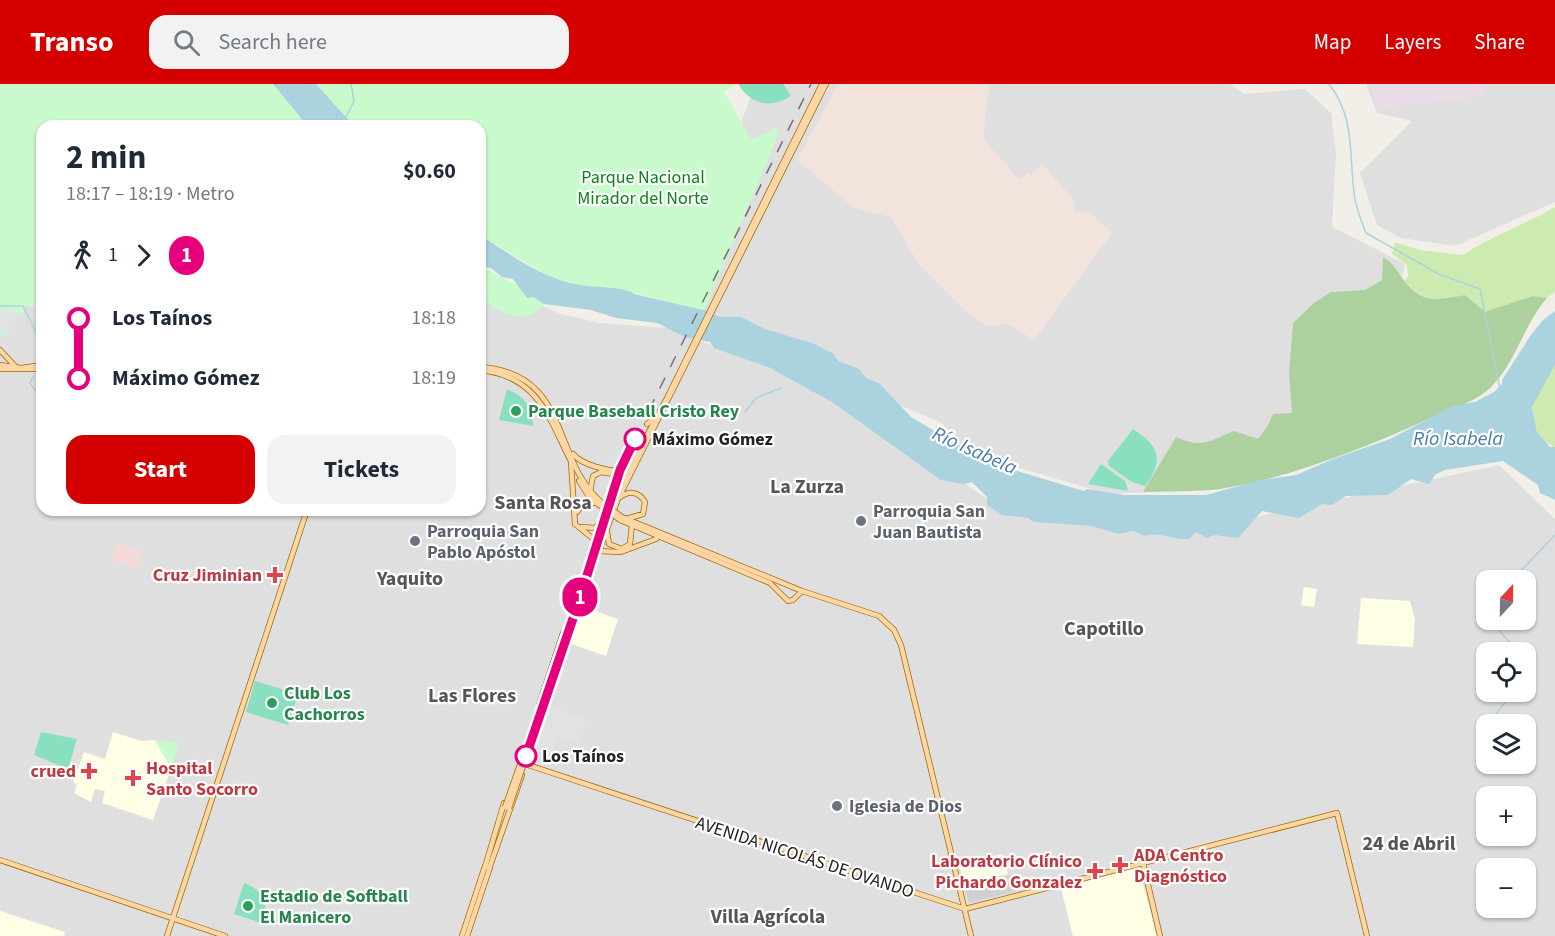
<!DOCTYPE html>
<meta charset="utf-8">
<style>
body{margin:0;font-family:"Source Sans 3",sans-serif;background:#f2f2f3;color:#1f2937;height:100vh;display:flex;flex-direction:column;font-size:22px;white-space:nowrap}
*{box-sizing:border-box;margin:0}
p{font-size:20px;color:#747a83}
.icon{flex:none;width:33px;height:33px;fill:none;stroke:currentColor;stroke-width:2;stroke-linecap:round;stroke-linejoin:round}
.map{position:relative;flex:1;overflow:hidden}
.drawer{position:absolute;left:36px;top:36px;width:450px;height:396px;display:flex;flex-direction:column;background:#fff;border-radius:18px;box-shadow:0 2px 4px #0004}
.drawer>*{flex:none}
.badge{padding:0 12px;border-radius:20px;font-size:21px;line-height:39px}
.needle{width:39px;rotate:22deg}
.fabs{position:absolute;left:1476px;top:486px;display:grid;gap:12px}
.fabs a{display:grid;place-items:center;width:60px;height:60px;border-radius:12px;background:#fff;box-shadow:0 2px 4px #0004;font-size:30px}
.map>.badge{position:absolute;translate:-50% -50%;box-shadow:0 0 0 3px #fff}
.legs{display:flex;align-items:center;gap:9px;height:66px;padding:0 30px;font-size:20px}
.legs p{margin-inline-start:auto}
.head{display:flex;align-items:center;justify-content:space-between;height:102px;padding:0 30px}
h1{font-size:33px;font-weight:700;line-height:45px}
.primary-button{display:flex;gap:12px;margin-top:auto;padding:12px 30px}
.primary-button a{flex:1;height:69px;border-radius:18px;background:#d40000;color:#fff;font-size:24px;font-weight:700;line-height:69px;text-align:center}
.primary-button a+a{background:#f2f2f3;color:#1f2937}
ul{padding:0 30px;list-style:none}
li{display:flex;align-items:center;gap:21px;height:60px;font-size:22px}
li i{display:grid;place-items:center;width:9px;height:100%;margin:0 8px;background:currentColor}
li i::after{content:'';width:15px;height:15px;margin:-8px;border:4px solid;border-radius:50%;background:#fff}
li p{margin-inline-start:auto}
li:first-child i{background:linear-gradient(#0000 50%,currentColor 0)}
li:last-child i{background:linear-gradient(currentColor 50%,#0000 0)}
header{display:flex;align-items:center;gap:36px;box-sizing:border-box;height:84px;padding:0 30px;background:#d40000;color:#fff}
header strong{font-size:28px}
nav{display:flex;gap:33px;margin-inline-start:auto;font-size:21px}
.search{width:420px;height:54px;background:#f2f2f3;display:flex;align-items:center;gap:15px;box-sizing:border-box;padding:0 21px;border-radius:18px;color:#747a83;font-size:22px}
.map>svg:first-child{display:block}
.residential{fill:#e0dfdf;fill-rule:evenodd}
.commercial{fill:#f2dad9}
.industrial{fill:#ebdbe8}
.education{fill:#ffffe5}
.religious{fill:#d0d0d0}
.military{fill:#f3e3dd}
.grass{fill:#cdebb0}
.forest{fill:#add19e}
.park{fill:#c8facc}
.pitch{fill:#88e0be}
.parking{fill:#e2e2e2}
.water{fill:#aad3df}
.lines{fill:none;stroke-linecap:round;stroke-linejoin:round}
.stream{stroke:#aad3df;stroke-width:1.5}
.major-casing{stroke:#a06b00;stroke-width:6}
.major{stroke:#fcd6a4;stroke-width:4.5}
.rail{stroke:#707070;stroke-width:1.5;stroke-dasharray:12 12;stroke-linecap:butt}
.major-bridge-casing{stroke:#a06b00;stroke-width:6;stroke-linecap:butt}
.major-bridge{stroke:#fcd6a4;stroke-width:4.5}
.line-1-casing{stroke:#fff;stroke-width:14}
.line-1{stroke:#e6007e;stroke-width:9}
.leisure-dot{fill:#2e9e5b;stroke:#fff;stroke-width:2}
.stop-1-dot{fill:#fff;stroke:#e6007e;stroke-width:3}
.worship-dot{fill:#6b7280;stroke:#fff;stroke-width:2}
.health-dot{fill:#e0444e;stroke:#fff;stroke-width:2}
.labels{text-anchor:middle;stroke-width:4.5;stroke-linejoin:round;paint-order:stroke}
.park-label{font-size:18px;fill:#0c8416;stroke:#fff}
.leisure-label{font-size:18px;font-weight:bold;fill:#27864d;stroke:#fff;text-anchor:start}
.stop-label{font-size:18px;font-weight:bold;fill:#222;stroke:#fff;text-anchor:start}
.worship-label{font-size:18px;font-weight:bold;fill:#5b616d;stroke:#fff;text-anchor:start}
.health-label{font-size:18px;font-weight:bold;fill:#be3a42;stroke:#fff;text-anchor:end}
.street-label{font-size:18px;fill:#222;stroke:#fff}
.water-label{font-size:20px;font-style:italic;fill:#4a7aab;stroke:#fff}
.neighbourhood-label{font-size:20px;font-weight:bold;fill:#555;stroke:#fff}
</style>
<header>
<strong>Transo</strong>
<div class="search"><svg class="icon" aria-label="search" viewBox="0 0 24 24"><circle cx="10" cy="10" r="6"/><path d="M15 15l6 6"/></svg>Search here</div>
<nav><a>Map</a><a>Layers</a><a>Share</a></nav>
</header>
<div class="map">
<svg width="1555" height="852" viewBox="0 0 1555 852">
<rect width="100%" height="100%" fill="#f2efe9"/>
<!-- residential -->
<g class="residential">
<path d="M755,0h475l14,10 61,-5 26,24 5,40 -4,74 73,37 -8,34 -122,153 -55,38 -112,5 -140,-41 -26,-30 -169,-71 -96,-49z"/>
<path d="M1366,0h189v118l-100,44 -54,-8 -24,-13 -17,-52 52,-52 -35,-8z"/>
<path d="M0,153l42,25v248h438v-230l81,34 38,9 69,5 163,65 174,118 195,18 299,-64 56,54v417h-1555zM1486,496h40v40h-40zM1486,568h40v40h-40zM1486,640h40v40h-40zM1486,712h40v40h-40zM1486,784h40v40h-40z"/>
</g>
<!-- commercial -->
<path class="commercial" d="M117,458l26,9 -6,18 -26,-9z"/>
<!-- industrial -->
<path class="industrial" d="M1373,0h109l2,12 -108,12z"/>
<!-- education -->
<g class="education">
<path d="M1304,503l13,2 -3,18 -13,-2z"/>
<path d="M1361,514l49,3 5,18 -2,28 -56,-3z"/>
<path d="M584,523l34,12 -12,37 -35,-12z"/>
<path d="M113,648l28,9 14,-1 16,28 -18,52 -51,-17 3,-12 -10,-2 -4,13 -17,-9 3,-8 -4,-3 11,-30 21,7z"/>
<path d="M1002,770l6,20 -44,10 -5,-20z"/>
<path d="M1138,783l19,69h-84l-12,-48z"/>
<path d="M0,827l65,21 -1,4h-64z"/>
</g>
<!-- religious -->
<path class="religious" d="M1011,791l5,16 -47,12 -4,-15z"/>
<!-- military -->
<path class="military" d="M838,0h157l-6,3 -6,52 36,40 9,-6 3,3 11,-12 32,36 1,13 15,-1 22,21 -78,107 -25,-16 -21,2 -18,-11 -51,-51 -28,-47 -38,-10 -56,-47z"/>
<!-- grass -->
<g class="grass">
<path d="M1555,123v85l-8,6 -14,-2 -48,17 -20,-18c-29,5 -40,10 -61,-15l4,-3 -1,-12 -15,-11 3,-12 25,8 43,5c27,-19 62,-30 92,-48z"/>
<path d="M1555,281v82h-1l-11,-7 -6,-8 -5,-26z"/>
</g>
<!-- forest -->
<path class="forest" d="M1383,173c10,6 13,12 19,21 21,27 33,22 63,17l20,17 48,-16 14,2c-23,26 -31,64 -55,88 -15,16 -42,23 -61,32 -64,29 -141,60 -211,71 -25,3 -52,2 -77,3l33,-55c27,12 33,4 58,-6l24,8 9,-12 6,-13 19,-1 -3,-41 4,-49 21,-20 17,-11 34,-2 17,-10z"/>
<!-- park -->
<g class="park">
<path d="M0,0h274l25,33 13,9h-270v182l-19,-2v8l-17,22 -6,-3z"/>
<path d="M316,0h421l-13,8 27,47 18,-7 9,-6 -1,12 -73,172 -66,-16 -55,-8 -35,-10 -68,-41v-109h-126z"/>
<path d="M480,182l39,20 7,12 7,-1 11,7c-17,24 -46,9 -64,-7z"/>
<path d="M155,656l24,3 -8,25z"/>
</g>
<!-- pitch -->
<g class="pitch">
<path d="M738,0h45l8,12c-20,13 -40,9 -53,-12z"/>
<path d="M507,305c18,8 25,17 26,37l-34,-6z"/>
<path d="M1133,345c27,17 31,32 12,57l-13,-4 -23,-16 -1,-5z"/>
<path d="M1101,380l24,17 3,10 -40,-7z"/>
<path d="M255,597l43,13 -10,31 -42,-13z"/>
<path d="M41,648l36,7 -9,30 -34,-14z"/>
<path d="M244,799c20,7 24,22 20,41l-30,-10z"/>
</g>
<!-- parking -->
<g class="parking">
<path d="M10,225v3h11l1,3 -14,19 -8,-3v-21z"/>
<path d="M549,622l38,13 -8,25 -21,-7 -10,32 -17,-8z"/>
</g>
<!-- water -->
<g class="water">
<path d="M273,0h43l38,42h-42l-7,-3z"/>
<path d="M480,151c31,20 63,44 100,50 14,3 45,1 54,9l73,17 13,6h21l24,12 47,14 22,11 4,7 21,8 7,9 13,5 32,34 44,26 45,23 84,25 3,-2 38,6h81l55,-15 35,-5 37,-16 57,-20 63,-33 22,-4 19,-10 8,-8v-4l29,-45 12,-15 12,-9v54l-23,42 5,25 13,15h5v53l-15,-7 -2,-8 -35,-24 -58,9 -9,4 -7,10 -18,-5 -23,16 -42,1 -14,9 -10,-1 -23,14 -37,-7 -24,27 -23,-3 -8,3 -11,-6 -7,7c-16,1 -31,-8 -45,-3l-10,-5 -16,3 -26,-8 -58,-4 -6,-4 -26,-3 -15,-10v-8l-15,-15 -9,2 -22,-4 -109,-78 -62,-34 -56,-20 -4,-6 -25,-5 -28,-14 -41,-5 -25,-8 -47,-6 -11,-7 -6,1 -14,-19 -11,-2 -11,-9 -11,-2z"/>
</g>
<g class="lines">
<!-- stream -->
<g class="stream">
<path d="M1329,0c26,33 20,69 25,108 1,14 7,28 12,41l73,41 41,15 20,100"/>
<path d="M346,33l8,-16 -3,-17"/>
<path d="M0,222h23l19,38"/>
<path d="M42,275v-1"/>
<path d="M33,293l-3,6 8,11h4"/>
<path d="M745,328l11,-14 25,-10"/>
<path d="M1512,496l43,-45"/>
<path d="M1486,520v2"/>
<path d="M1494,536l8,14 18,18"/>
<path d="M1488,640l25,-32"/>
<path d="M1479,675l7,-29"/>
</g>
<!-- major casing -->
<g class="major-casing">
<g id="major">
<path d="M0,266l15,16"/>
<path d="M0,281l21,3 21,-3"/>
<path d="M480,283c91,6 71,91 120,134"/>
<path d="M0,285h42"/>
<path d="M480,286c60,6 69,50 93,95"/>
<path d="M647,340l9,-7"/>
<path d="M573,370c9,11 34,17 49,17l8,-9"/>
<path d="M571,378l4,62 21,17"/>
<path d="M579,397l9,14 10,9"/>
<path d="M590,408l3,-16 8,-4 13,2 4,12"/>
<path d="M620,413c10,-7 19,-5 25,5l-2,12 -17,5"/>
<path d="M577,428l6,-9h12"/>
<path d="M622,433l180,74 77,25 15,14 7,15 70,291"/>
<path d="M620,436l150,63 18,18 5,-1 9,-9"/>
<path d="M582,443l13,1 8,-7"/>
<path d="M607,447l2,13 13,5 8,-5 2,-20"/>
<path d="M598,467l23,1 35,-13 2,-3"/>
<path d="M565,552l29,-89 26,-61 47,-88 155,-314"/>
<path d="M567,554l51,-139 208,-415"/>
<path d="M539,621l24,-72"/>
<path d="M534,658l35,-106"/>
<path d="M522,679l443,146 372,-96 30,123"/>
<path d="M0,776l225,76"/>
<path d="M1143,779l17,73"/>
<path d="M485,783l19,-64"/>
<path d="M489,785l33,-94"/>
<path d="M167,852l140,-426"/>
<path d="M462,852l23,-70"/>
<path d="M467,852l23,-69"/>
</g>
</g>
<!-- major -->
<use href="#major" class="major"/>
<!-- rail -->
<path class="rail" d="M649,326l162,-326"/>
<!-- major-bridge casing -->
<g class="major-bridge-casing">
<g id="major-bridge">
<path d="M600,417l22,16"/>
<path d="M598,420l22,16"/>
<path d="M505,723l60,-171"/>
<path d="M509,724l24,-71"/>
</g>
</g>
<!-- major-bridge -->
<use href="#major-bridge" class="major-bridge"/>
</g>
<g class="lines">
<!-- line-1 casing -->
<g class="line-1-casing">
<path id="line-1" d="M526,672l53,-155 41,-131 15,-31"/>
</g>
<!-- line-1 -->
<use href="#line-1" class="line-1"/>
</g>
<!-- markers -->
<g class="leisure-dot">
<circle cx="516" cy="327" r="6"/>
<circle cx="272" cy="619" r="6"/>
<circle cx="248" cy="822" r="6"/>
</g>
<g class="stop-1-dot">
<circle cx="635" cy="355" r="10"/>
<circle cx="526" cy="672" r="10"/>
</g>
<g class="worship-dot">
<circle cx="861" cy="437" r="6"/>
<circle cx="415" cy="457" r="6"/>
<circle cx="837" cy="722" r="6"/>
</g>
<g class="health-dot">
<path d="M272 482h6v6h6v6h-6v6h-6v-6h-6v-6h6z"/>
<path d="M86 678h6v6h6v6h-6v6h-6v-6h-6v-6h6z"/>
<path d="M130 685h6v6h6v6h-6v6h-6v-6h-6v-6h6z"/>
<path d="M1117 772h6v6h6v6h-6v6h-6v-6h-6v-6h6z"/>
<path d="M1092 778h6v6h6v6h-6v6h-6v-6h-6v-6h6z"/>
</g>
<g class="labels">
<!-- park labels -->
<g class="park-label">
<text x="643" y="99">Parque Nacional<tspan x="643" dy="21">Mirador del Norte</tspan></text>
</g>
<!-- leisure labels -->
<g class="leisure-label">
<text x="528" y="333">Parque Baseball Cristo Rey</text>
<text x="284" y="615">Club Los<tspan x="284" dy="21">Cachorros</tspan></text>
<text x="260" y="818">Estadio de Softball<tspan x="260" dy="21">El Manicero</tspan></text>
</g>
<!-- stop labels -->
<g class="stop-label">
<text x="652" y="361">Máximo Gómez</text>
<text x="542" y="678">Los Taínos</text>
</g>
<!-- worship labels -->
<g class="worship-label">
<text x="873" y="433">Parroquia San<tspan x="873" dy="21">Juan Bautista</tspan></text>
<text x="427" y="453">Parroquia San<tspan x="427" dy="21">Pablo Apóstol</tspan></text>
<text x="849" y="728">Iglesia de Dios</text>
</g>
<!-- health labels -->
<g class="health-label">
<text x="262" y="497">Cruz Jiminian</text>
<text x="146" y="690" text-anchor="start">Hospital<tspan x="146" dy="21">Santo Socorro</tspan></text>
<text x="76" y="693">crued</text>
<text x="1134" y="777" text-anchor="start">ADA Centro<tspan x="1134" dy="21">Diagnóstico</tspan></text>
<text x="1082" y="783">Laboratorio Clínico<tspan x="1082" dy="21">Pichardo Gonzalez</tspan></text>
</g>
<!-- street labels -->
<g class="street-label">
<text transform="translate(805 773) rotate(18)" y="6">AVENIDA NICOLÁS DE OVANDO</text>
</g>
<!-- water labels -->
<g class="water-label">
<text x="1458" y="361">Río Isabela</text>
<text transform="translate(975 366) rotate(24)" y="7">Río Isabela</text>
</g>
<!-- neighbourhood labels -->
<g class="neighbourhood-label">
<text x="807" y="409">La Zurza</text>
<text x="543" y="425">Santa Rosa</text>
<text x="410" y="501">Yaquito</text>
<text x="1104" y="551">Capotillo</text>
<text x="472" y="618">Las Flores</text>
<text x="1409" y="766">24 de Abril</text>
<text x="768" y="839">Villa Agrícola</text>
</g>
</g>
</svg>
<div class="fabs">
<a><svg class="needle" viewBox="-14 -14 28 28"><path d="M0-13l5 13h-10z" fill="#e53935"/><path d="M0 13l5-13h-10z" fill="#747a83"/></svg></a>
<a><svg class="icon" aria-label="locate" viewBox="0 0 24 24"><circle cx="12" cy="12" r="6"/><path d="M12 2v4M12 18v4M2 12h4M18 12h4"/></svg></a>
<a><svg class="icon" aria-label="layers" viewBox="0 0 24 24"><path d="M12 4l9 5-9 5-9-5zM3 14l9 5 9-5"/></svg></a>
<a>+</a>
<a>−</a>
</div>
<b class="badge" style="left:580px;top:513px;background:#e6007e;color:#fff">1</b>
<section class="drawer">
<div class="head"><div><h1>2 min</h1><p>18:17 – 18:19 · Metro</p></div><b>$0.60</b></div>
<div class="legs"><svg class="icon" aria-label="walk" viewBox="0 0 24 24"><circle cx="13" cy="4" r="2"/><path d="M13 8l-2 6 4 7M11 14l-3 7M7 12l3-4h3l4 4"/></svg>1<svg class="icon" aria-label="forward" viewBox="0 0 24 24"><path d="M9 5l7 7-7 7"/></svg><b class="badge" style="background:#e6007e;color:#fff">1</b></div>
<ul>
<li><i style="color:#e6007e"></i><b>Los Taínos</b><p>18:18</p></li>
<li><i style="color:#e6007e"></i><b>Máximo Gómez</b><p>18:19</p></li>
</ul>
<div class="primary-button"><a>Start</a><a>Tickets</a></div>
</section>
</div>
